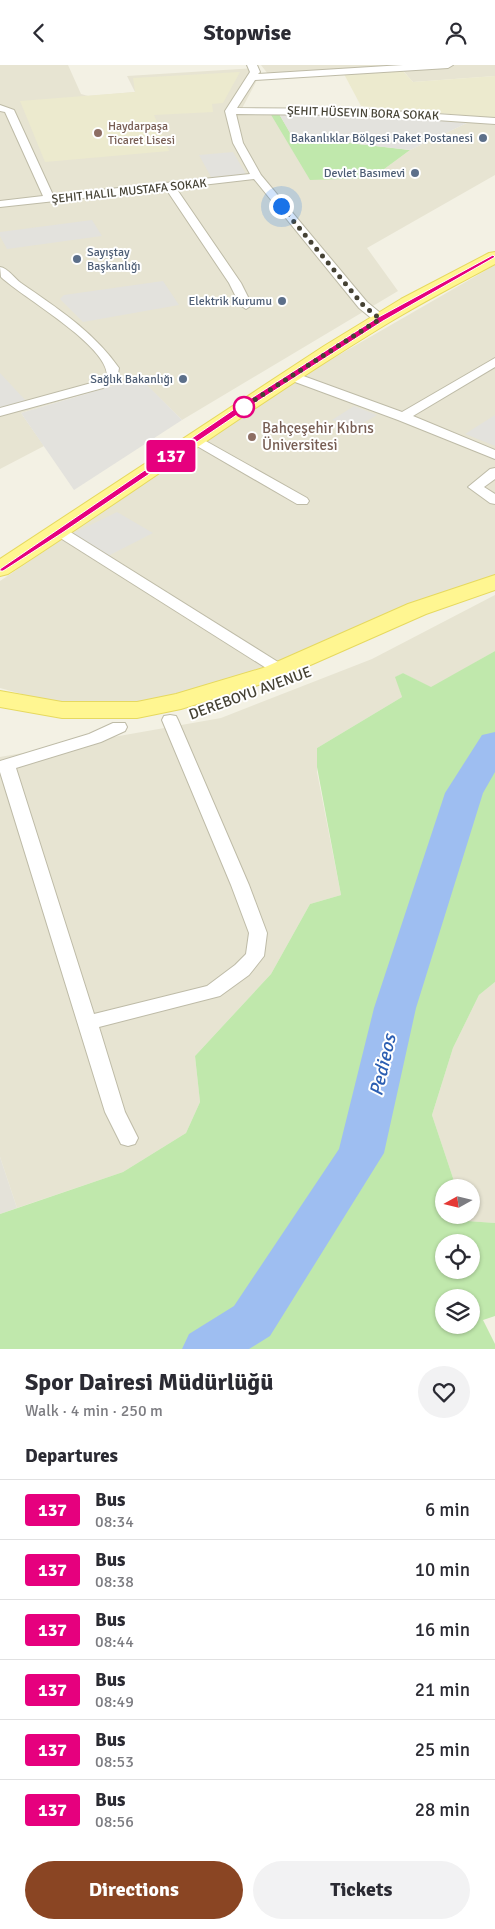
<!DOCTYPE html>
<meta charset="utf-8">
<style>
body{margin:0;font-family:Signika,sans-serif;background:#f2f2f3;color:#2b2b33;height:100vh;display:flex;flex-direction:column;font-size:19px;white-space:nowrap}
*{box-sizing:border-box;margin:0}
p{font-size:16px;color:#7c7c81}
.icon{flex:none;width:28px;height:28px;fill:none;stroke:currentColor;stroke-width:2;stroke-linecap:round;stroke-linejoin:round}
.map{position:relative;height:1284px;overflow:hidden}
.drawer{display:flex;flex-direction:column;background:#fff;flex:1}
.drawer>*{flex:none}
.badge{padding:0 10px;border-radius:4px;font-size:18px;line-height:32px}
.needle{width:32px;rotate:262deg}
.fabs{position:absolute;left:435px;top:1114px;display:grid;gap:10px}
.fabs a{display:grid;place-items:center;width:45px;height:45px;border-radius:50%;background:#fff;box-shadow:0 1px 4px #0004;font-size:25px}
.you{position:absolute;width:25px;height:25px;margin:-12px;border:4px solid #fff;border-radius:50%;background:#1a73e8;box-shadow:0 0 0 8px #1a73e833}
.map>.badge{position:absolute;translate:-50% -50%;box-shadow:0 0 0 2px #fff}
h2{padding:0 25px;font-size:19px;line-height:45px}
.round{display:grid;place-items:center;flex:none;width:52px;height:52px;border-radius:26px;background:#f2f2f3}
.summary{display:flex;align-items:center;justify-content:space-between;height:85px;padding:0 25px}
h1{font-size:24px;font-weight:700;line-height:38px}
.cta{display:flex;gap:10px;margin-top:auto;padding:10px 25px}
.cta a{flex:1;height:58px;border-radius:30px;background:#8a4523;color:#fff;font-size:20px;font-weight:700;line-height:58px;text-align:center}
.cta a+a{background:#f2f2f3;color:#2b2b33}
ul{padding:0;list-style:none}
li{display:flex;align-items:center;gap:15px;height:60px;padding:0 25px;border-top:1px solid #e1e1e2}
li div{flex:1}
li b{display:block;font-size:19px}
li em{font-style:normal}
li .badge{min-width:55px;font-weight:700;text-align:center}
header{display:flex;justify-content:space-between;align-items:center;height:65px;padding:0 25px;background:#fff;font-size:22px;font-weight:700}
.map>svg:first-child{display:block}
.residential{fill:#e7e4d2}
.industrial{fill:#e4e2d9}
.education{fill:#eceace}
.green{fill:#c0e8ac;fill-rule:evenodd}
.parking{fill:#e3e2dd}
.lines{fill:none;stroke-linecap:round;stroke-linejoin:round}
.river{fill:#9ebef1;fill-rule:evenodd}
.minor-casing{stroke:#bebba7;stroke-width:2}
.primary-casing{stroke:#e6d95f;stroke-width:2}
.minor{fill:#fff;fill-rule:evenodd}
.primary{fill:#fff691;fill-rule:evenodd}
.line{fill:#e6007e;stroke:#fff}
.walk{stroke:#454234;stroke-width:5;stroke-dasharray:0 9}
.education-dot{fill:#8d6e63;stroke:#fff;stroke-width:2}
.service-dot{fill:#5c6f8a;stroke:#fff;stroke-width:2}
.stop-dot{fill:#fff;stroke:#e6007e;stroke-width:2.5}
.labels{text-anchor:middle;stroke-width:4;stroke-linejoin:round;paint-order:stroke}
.far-street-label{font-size:12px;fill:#454234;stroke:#fff}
.far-education-label{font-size:12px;fill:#785e54;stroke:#fff;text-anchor:start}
.far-service-label{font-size:12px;fill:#4e5e75;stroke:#fff;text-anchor:end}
.education-label{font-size:15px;fill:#785e54;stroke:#fff;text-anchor:start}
.street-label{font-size:15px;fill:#454234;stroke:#fff}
.near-water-label{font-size:19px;font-style:italic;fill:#2b5eb2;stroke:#fff}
</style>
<header><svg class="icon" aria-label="back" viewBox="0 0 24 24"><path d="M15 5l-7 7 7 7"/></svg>Stopwise<svg class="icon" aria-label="person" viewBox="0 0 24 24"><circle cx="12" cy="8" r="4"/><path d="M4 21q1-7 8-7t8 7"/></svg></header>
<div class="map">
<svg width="495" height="1284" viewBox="0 0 495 1284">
<rect width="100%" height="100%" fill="#f3f1e4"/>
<!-- residential -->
<g class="residential">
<path d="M0,0h68l13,29 7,2 47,-4 -8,-16 129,-8 1,12 -18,34 31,-1 102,65 38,-28 59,-28 26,3v50l-128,73 31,43 -216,129 -43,-42 -118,35 23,33 -44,23z"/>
<path d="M261,0h234v11l-82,6 -14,-16 -131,8z"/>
<path d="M495,200v310l-231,96 -98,28 -57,6 -58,-3 -51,-14v-107l311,-210z"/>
<path d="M495,530v56l-64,37 -28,-15 -7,4 6,20 -85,51v24l24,123 -31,9 -39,70 -76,82 5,46 -14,31 -63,39 -106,36 -17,-51v-400l221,-39 151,-59z"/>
<path d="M495,917v241l-28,-2 -2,-6h6v-28h-15l-24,-72 21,-67 26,-53z"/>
</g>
<!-- industrial -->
<path class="industrial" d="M0,1092l17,51 -17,6z"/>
<!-- education -->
<g class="education">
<path d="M401,4l12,13 82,-6v42l-134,-12 -17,-32z"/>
<path d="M240,7l-17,31 -11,1 1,8 -59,3 15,36 -124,11 -25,-61 115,-9 -2,-14z"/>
</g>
<!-- green -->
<g class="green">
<path d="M278,47l16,28 47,2 69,8 -38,28 -62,2 -40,-67z"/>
<path d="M495,586v331l-16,13 -26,53 -21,67 24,72h-12v28h21l2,6 28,2v93l-12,4 12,24v5h-495v-135l123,-42 63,-39 14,-31 -5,-46 76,-82 39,-70 31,-9 -24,-128v-19l85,-51 -7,-20 8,-4 28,14zM444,1178h27v27h-27zM444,1232h27v28h-27z"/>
</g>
<!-- parking -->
<g class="parking">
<path d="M278,47l88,1 103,9 -59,28 -69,-8 -47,-2z"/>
<path d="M233,87l13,22 -35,3 -12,-22z"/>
<path d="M92,155l10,16 -95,13 -7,-13v-4z"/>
<path d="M163,216l16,24 -96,17 -23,-23 4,-4z"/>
<path d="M0,308l27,29 -27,7z"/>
<path d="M140,313l42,42 -108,70 -53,-77z"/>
<path d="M354,341l23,9 -22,13 -23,-8z"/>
<path d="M495,350v31l-30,-12z"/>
<path d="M117,447l36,21 -45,23 -36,-22z"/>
</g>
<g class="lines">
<!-- river -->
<path class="river" d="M495,667v40l-12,21 -67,215 -32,145 -114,183 -21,13h-67l7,-15 45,-28 105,-157 35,-141 71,-215 37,-58z"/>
<!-- minor casing -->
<g class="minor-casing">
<g id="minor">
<path d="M247,0h10l3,7 -2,2 145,-9h50l-5,3 -193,12 -18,28 126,1 132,9v6l-132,-9 -127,-1 7,29 18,32 106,127 17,14 2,3 -2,3h-8l-17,-14 -105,-129 -78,9 65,95 11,22 -6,4 -6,-4 -11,-22 -63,-94 -166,18v-6l43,-5 -38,-84 -5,-1v-6l14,5 39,85 197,-21 -17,-31 -8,-32 25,-39z"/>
<path d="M0,202c8,1 14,11 21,16 36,25 72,48 98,85l-2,11 -14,9 -103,28v-8l95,-26 12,-7c0,-30 -85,-78 -106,-98z"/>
<path d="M495,293v9l-82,49 82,34v9l-97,-39 -111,-41 -2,-3 6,-4 4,1 107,39z"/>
<path d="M195,370l112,63 2,3 -2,3h-10l-107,-62 -2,-3z"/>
<path d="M495,403v11l-11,8 11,7v10l-5,-1 -22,-16 22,-18z"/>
<path d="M59,462l5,1 222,139 2,3 -2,3h-12l-220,-139 -2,-3 2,-3z"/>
<path d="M170,650l6,1 2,4 71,165 18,48 -3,23 -15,19 -29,21 -121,31 26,85 13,26 -3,6 -7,2 -7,-2 -16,-32 -105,-340v-11l89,-27 24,-11h12l2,4 -2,4 -24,11 -85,26 78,246 113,-28 28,-21 11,-11 3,-21 -18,-48 -69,-165 2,-4z"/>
</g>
</g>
<!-- primary casing -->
<g class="primary-casing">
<g id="primary">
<path d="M495,187v12c-37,20 -74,39 -110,61 -128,78 -250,167 -377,249l-8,2v-17l324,-213 77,-47 88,-46z"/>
<path d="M495,510v15l-69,24 -145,64 -100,31 -44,9h-75l-62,-11v-16l62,11h75l39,-8 87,-26 145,-64z"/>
</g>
</g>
<!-- minor -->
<use href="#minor" class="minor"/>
<!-- primary -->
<use href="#primary" class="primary"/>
</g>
<!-- line -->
<path class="line" d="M493,190l2,2 -112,64 -139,89 -182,123 -59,38h-3v-2l239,-163 138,-88z"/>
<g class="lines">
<!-- walk -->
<path class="walk" d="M244,342l-2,1 138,-89 -17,-14 -82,-99"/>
</g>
<!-- markers -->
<g class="education-dot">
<circle cx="98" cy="68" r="5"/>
<circle cx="252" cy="372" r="5"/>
</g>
<g class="service-dot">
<circle cx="483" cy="73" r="5"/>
<circle cx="415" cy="108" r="5"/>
<circle cx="77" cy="194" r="5"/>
<circle cx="282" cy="236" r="5"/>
<circle cx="183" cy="314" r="5"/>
</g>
<circle class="stop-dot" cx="244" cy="342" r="10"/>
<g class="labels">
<!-- far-street labels -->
<g class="far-street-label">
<text transform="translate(363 48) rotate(2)" y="4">ŞEHIT HÜSEYIN BORA SOKAK</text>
<text transform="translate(129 126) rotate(-6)" y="4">ŞEHIT HALIL MUSTAFA SOKAK</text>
</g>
<!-- far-education labels -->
<g class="far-education-label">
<text x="108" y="65">Haydarpaşa<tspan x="108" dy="14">Ticaret Lisesi</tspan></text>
</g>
<!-- far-service labels -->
<g class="far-service-label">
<text x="473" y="77">Bakanlıklar Bölgesi Paket Postanesi</text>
<text x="405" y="112">Devlet Basımevi</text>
<text x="87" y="191" text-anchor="start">Sayıştay<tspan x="87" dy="14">Başkanlığı</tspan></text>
<text x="272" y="240">Elektrik Kurumu</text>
<text x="173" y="318">Sağlık Bakanlığı</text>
</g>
<!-- education labels -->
<g class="education-label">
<text x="262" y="368">Bahçeşehir Kıbrıs<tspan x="262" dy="17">Üniversitesi</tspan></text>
</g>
<!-- street labels -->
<g class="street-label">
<text transform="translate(250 628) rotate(-20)" y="5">DEREBOYU AVENUE</text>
</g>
<!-- near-water labels -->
<g class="near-water-label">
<text transform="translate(382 1000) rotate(-77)" y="7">Pedieos</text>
</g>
</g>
</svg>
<div class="fabs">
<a><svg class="needle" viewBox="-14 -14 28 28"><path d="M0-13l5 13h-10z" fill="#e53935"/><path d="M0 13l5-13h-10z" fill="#7c7c81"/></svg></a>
<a><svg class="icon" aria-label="locate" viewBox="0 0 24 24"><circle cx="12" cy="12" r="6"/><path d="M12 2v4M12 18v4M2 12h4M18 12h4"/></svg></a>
<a><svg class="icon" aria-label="layers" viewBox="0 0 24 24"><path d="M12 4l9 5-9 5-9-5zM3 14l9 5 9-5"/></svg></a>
</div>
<div class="you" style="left:281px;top:141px"></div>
<b class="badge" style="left:171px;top:391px;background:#e6007e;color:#fff">137</b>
</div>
<section class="drawer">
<div class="summary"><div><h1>Spor Dairesi Müdürlüğü</h1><p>Walk · 4 min · 250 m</p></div><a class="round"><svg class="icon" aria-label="heart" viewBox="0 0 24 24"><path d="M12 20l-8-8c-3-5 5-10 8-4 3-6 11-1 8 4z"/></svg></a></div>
<h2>Departures</h2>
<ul>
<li><span class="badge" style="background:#e6007e;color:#fff">137</span><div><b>Bus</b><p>08:34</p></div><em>6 min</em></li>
<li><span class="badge" style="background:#e6007e;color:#fff">137</span><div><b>Bus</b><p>08:38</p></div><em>10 min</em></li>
<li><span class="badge" style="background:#e6007e;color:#fff">137</span><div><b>Bus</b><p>08:44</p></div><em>16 min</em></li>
<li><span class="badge" style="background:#e6007e;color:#fff">137</span><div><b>Bus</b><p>08:49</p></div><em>21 min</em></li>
<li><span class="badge" style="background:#e6007e;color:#fff">137</span><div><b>Bus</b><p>08:53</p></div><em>25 min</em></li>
<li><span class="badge" style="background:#e6007e;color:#fff">137</span><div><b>Bus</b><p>08:56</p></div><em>28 min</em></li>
</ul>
<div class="cta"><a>Directions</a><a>Tickets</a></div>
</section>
